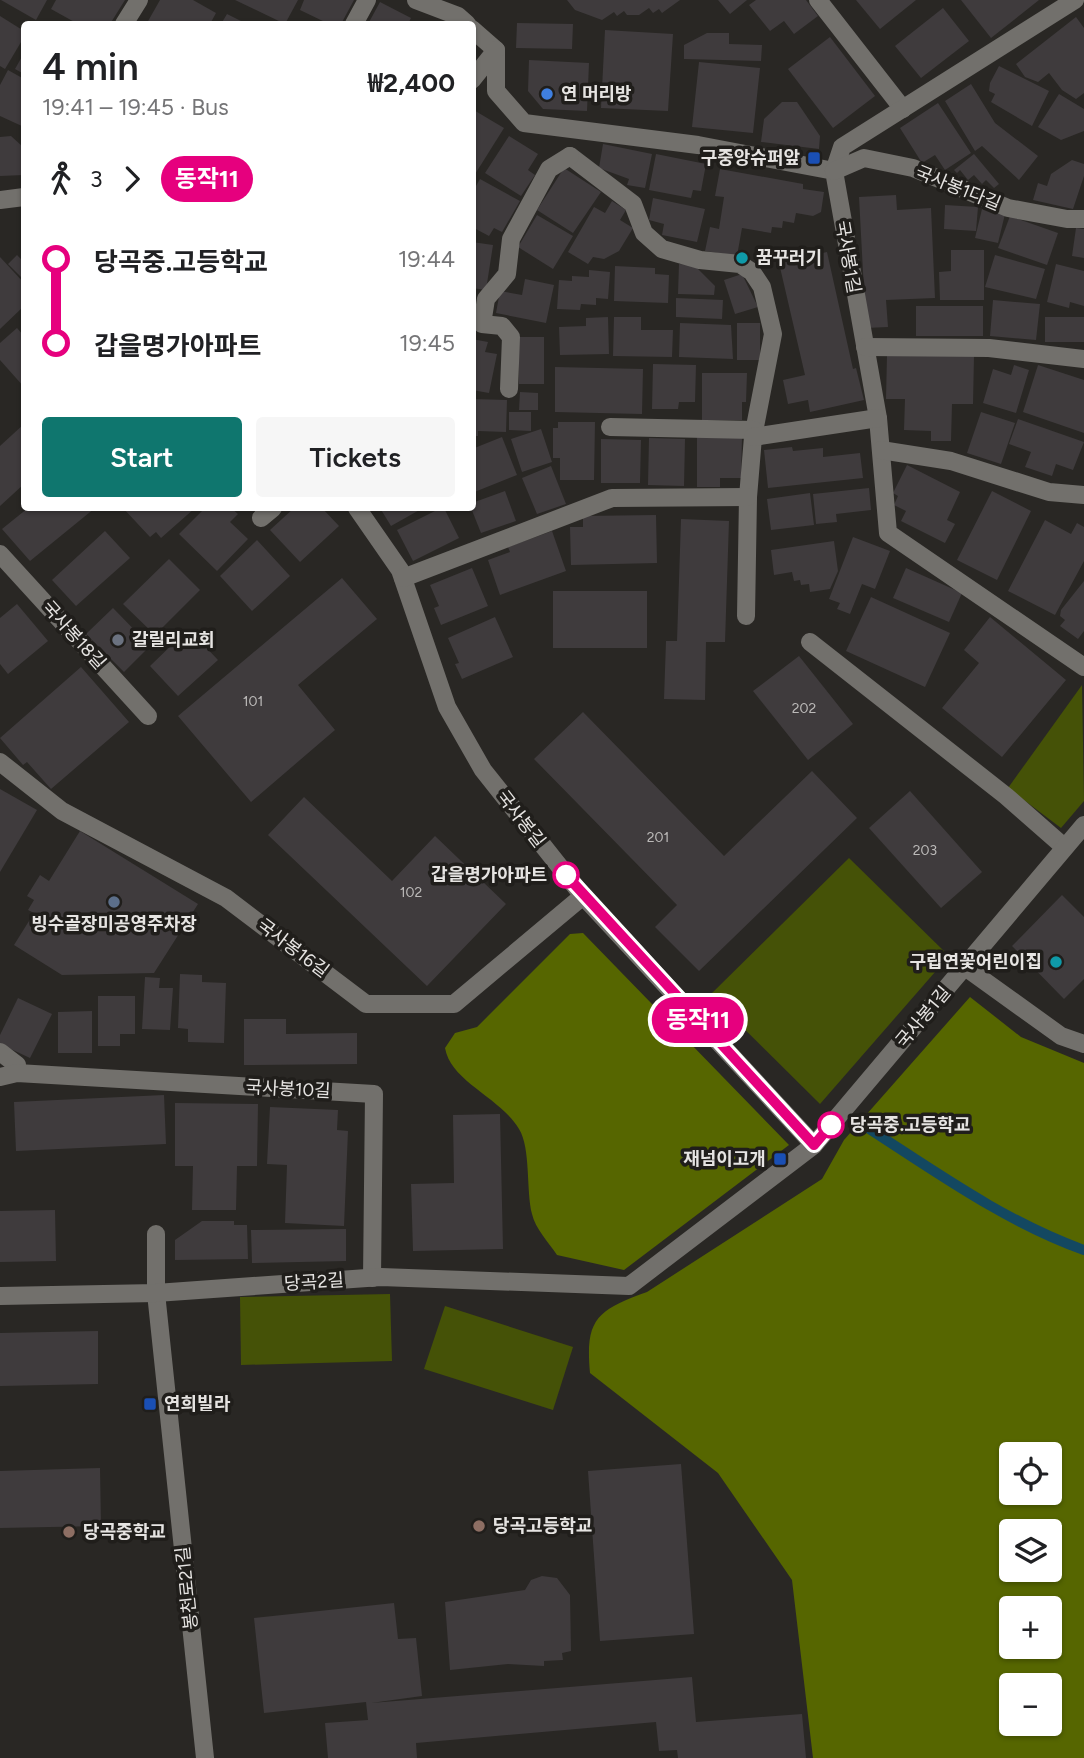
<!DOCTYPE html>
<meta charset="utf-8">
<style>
body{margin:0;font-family:Figtree,"Noto Sans KR",sans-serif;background:#f6f6f6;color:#202124;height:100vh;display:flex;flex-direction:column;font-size:26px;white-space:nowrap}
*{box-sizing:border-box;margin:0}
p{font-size:23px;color:#757577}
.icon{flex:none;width:38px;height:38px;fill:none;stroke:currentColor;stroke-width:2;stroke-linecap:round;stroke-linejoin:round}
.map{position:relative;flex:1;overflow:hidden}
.side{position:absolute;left:21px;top:21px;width:455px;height:490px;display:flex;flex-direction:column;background:#fff;border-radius:7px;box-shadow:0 2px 5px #0004}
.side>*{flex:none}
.badge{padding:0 14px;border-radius:23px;font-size:24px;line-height:46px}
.fabs{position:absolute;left:999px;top:1442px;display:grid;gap:14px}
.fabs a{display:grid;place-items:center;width:63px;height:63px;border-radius:7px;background:#fff;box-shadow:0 2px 5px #0004;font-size:35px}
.map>.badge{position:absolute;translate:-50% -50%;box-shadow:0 0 0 4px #fff}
.legs{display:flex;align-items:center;gap:10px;height:77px;padding:0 21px;font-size:23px}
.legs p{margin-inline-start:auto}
.head{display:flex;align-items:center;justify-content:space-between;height:119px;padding:0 21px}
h1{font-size:38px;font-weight:600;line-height:52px}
.primary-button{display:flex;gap:14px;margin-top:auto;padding:14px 21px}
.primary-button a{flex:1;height:80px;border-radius:7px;background:#0f766e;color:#fff;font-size:28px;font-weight:600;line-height:80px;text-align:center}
.primary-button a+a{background:#f6f6f6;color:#202124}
ul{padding:0 21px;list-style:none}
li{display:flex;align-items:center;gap:24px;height:84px;font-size:26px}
li i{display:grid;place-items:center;width:10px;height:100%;margin:0 9px;background:currentColor}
li i::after{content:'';width:18px;height:18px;margin:-9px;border:5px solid;border-radius:50%;background:#fff}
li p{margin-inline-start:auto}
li:first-child i{background:linear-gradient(#0000 50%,currentColor 0)}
li:last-child i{background:linear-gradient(currentColor 50%,#0000 0)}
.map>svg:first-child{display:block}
.green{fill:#455207}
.forest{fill:#566600;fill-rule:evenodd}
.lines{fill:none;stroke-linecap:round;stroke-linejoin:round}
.stream{stroke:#134861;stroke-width:10}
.building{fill:#3f3b3d}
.minor{stroke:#72706c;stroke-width:18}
.line-1-casing{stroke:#fff;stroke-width:16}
.line-1{stroke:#e6007e;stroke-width:10}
.shop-dot{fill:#3f7fe0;stroke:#201e1b;stroke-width:2.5}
.transit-dot{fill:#1a4fb4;stroke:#201e1b;stroke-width:2.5}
.culture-dot{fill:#0f9aa8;stroke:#201e1b;stroke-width:2.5}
.worship-dot{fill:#6b7280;stroke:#201e1b;stroke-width:2.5}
.stop-1-dot{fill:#fff;stroke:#e6007e;stroke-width:3.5}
.service-dot{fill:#5c6f8a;stroke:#201e1b;stroke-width:2.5}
.education-dot{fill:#8d6e63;stroke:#201e1b;stroke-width:2.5}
.labels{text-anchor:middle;stroke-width:7;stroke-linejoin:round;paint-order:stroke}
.number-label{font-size:14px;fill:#bcbab9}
.poi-label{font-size:18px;font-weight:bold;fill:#e6e4e2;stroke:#201e1b;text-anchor:start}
.street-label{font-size:18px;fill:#e6e4e2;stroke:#201e1b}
.stop-label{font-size:18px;font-weight:bold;fill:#e6e4e2;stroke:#201e1b;text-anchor:end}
</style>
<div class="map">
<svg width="1084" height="1758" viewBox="0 0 1084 1758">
<rect width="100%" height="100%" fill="#292724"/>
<!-- green -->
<g class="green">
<path d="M1082,685l2,116 -23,27 -53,-40z"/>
<path d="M849,858l100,98 -129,148 -110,-109z"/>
<path d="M390,1294l2,67 -151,4 -1,-68z"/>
<path d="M445,1306l128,41 -20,63 -129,-41z"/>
</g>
<!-- forest -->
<g class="forest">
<path d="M583,933l206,212 -165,125 -67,-15c-8,-12 -22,-27 -25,-41 -6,-23 -1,-66 -13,-85 -19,-32 -68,-47 -74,-81l10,-15 22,-6 93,-93z"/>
<path d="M970,997l51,40 63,26v695h-271l-21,-178 -74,-107 -128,-100c-5,-54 7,-63 57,-81l175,-113 22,-39zM1012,1454h38v39h-38zM1012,1531h38v39h-38zM1012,1608h38v39h-38zM1012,1685h38v39h-38z"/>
</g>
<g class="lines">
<!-- stream -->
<path class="stream" d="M860,1123c72,46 143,98 224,127"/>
</g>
<!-- building -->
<g class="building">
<path d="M1,0h46l-11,20z"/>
<path d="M56,0h69l-15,24h-32l-27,-15z"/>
<path d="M160,0h33l23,13 -6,11h-60l-3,-1z"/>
<path d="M235,0h63l-13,24z"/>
<path d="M304,0h50l-13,24h-12l-29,-14z"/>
<path d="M567,0h113l-18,13 -3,-4 -6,4 -4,-5 -10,7h-12l-3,-4 -7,5 -3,-4 -12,8 -27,-10z"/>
<path d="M718,0h29l-17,14z"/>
<path d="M756,0h50l12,16 -24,18 -10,-13 -14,10 -21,-26z"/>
<path d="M856,0h60l-36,29z"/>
<path d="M961,0h78l-48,38z"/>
<path d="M380,2l31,16 -3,6h-40z"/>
<path d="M943,8l26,33 -48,37 -26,-32z"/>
<path d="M227,14l20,10h-26z"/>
<path d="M0,16l24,15v6l-19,32 -5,-3z"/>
<path d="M1076,17l8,11v65l-8,6 -14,-9 -13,-17 -11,9 -13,-5 -9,-13z"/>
<path d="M517,23l56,1 -1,25 -56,-1z"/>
<path d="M605,30l68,4 -5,77 -67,-3z"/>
<path d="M707,33h22v11l33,1 -1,16 -77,-2v-14z"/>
<path d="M830,37l45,59 -42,32 -45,-59z"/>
<path d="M24,53v21l-9,-5z"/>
<path d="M529,60l60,3 -2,48 -44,-2 -15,-18z"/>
<path d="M699,62l61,6 -7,65 -61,-6z"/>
<path d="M999,66l50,25 -17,35 -41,-24 4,-8 -6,-3 1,-8z"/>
<path d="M8,70l16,9v48l-24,-11v-31z"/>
<path d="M971,84l24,39 43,33 -19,24 -37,-34 -7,5 -30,-50z"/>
<path d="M1059,94l25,15v22l-23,9 -23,-13z"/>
<path d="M782,102h15l23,34 -1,13 -58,-7 3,-23z"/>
<path d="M938,103l33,50 -26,17 -10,-15 -13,8 -22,-35z"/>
<path d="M472,109l32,19 -32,51z"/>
<path d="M11,136l11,10 2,29 -24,1v-39z"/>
<path d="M509,136l29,18 -10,16 7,5 -14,21 -36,-23z"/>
<path d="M603,144l49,10 -7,34 -18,-3 2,-6 -30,-11z"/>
<path d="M656,154l50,10 -5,27 -8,-1 -2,8 -42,-8z"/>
<path d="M974,154l25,30 -5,4 -8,-8 -4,4 -8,-9 -6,5 -8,-10 -3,3 -3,-3z"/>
<path d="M1072,160l12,4v12l-11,33 -40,-9 5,-17 9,3 4,-12z"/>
<path d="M564,168l37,24 -28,41 -36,-23z"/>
<path d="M720,169l83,15v5l21,3 -3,20 -8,4 -17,-3 -2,10 -11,-2 -1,7 -10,-1 -1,6 -29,-5 -5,28 -32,-5 5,-24 9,2 5,-32 -9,-1z"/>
<path d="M480,179l40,22 -18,31 -8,-4 -5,8 -17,-9v-34z"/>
<path d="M896,195l1,15 34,-2 4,90 -49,2 2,27 -22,1 -7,-131z"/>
<path d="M653,198l52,11 -8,33 -35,-7 2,-11 -15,-4z"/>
<path d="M612,201l14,9 -6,10 13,8 -14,23 -15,8 -11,-2 -5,7 -20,-12 26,-45 11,6z"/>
<path d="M945,205l33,2 -2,24 -32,-2z"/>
<path d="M982,209l23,5 -7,29 -23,-5z"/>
<path d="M537,215l36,21 -20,33 -35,-22z"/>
<path d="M1010,216l48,17 -11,32 -49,-17z"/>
<path d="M1076,228l8,1v29l-12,-2z"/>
<path d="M472,242l21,3 -7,45 -14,-2z"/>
<path d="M951,250h33v50h-44l-1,-28 12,-1z"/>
<path d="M827,252l26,117 3,-1 8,32 -54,12 -2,-12 -20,4 -5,-24 22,-5 -26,-112z"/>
<path d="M17,255l5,5 2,-3v23l-16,-16z"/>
<path d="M995,255l50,14 -9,30 -51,-12z"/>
<path d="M0,257l24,26v23l-24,23z"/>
<path d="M679,264l15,1 21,21 -1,9 -36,-1z"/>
<path d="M1056,264l28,7v35l-14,-4 -1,6 -22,-6z"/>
<path d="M615,266l40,2v6l14,1 -1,28 -54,-2z"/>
<path d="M589,270l21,2 -2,27 -12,-1v7l-15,-1 -1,6 -23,-1 2,-29 13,1v-5l17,1z"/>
<path d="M742,274l16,33 -23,7 -11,-34z"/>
<path d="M525,279l29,6 -8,38 -50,-10 4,-22 22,4z"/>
<path d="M676,298l47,2 -1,19 -46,-2z"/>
<path d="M993,300l47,4 -4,36 -46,-4z"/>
<rect x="916" y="306" width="67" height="30"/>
<path d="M608,317l1,37 -49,1 -1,-28 27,-1v-8z"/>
<path d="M614,317h27v13h32l-1,27 -59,-1z"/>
<rect x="1045" y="317" width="39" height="25"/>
<path d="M680,323l51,2 2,34 -54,-2z"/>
<rect x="737" y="323" width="23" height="37"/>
<path d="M17,328l7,8v51l-24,-27v-17z"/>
<rect x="519" y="337" width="25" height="47"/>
<path d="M472,339l16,3 -3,10 12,2 -8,39 -17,-3z"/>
<path d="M887,355l87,1 -1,48h-21l-1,37h-20v-10l-27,-1 1,-31h-19z"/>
<path d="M653,364l43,1 -1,37h-16l-1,7h-26z"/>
<path d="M1014,365l15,5 -13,43 -33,-10 10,-34 18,6z"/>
<path d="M1038,365l46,15v53l-61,-21z"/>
<path d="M555,367l88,2 -1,45 -87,-2z"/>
<path d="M702,373h45l-1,29h-4v18h-40z"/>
<path d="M520,392l18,1v17h-19z"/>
<path d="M472,399l35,1 -1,32 -28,-1v5h-6z"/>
<path d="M509,412h22v19l-22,-1z"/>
<path d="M981,412l34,11 -14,41 -34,-11z"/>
<path d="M1018,419l66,23 -11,28 -17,-6 -4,12 -27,-9 6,-15 -22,-8z"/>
<path d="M558,422h37l-1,58h-34v-22h-7v-30h5z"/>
<path d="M24,424v60l-24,22v-60z"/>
<path d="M541,429l11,33 -30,10 -11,-33z"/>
<path d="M502,437l15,38 -45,18v-44z"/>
<path d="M697,437h45l-1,41h-21v9h-23z"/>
<path d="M649,438l36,1 -1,47 -36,-1z"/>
<path d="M601,439l40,1 -1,43h-39z"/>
<path d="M792,447l1,4 30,-3v9l37,-4 3,25 -95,10 -4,-38z"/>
<path d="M907,465l53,27 -13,28 8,4 -10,19 -44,-22 5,-10 -12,-6 4,-9 -5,-3z"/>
<path d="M551,466l15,38 -29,10 -15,-36z"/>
<path d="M869,488l2,22 -35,4 1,8 -21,2 -3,-30z"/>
<path d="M505,491l11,30 -35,12 -10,-25 1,-5z"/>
<path d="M992,491l39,20 -34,69 -40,-20z"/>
<path d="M810,493l4,32 -43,5 -4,-31z"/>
<path d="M28,508h67l-65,53 -28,-32z"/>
<path d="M123,508h72l-34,30 -5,-6 -6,5z"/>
<path d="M205,508h26l7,6 -8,8 18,17 -31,32 -38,-37z"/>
<path d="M294,508h28l17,18 -39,36 -30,-32z"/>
<path d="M380,508h43l-32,18z"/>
<path d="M441,508h3l15,30 -46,23 -16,-31z"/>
<path d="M656,515l1,48 -86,2 -1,-38h13v-11z"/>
<path d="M681,519l48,2 -4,121h-19l-1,58 -41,-1 2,-58h11z"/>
<path d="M1045,520l26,14 6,-11 7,4v34l-29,54 -47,-24z"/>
<path d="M105,531l25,27 -54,48 -24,-26z"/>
<path d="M552,531l14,40 -66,24 -12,-35 22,-8 -2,-5z"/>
<path d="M853,537l37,14 -15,38 -13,-5 -12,30 -13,-5 3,-6 -11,-4z"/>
<path d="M257,540l33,36 -38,35 -32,-35z"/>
<path d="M834,541l4,30 -8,18 -20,3 -1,-8 -8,1 -1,-5 -6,1 -2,-9 -18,3 -3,-25z"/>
<path d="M169,559l31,31 -45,45 -32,-31z"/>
<path d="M472,568l16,38 -47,19 -7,-17 5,-2 -9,-21z"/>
<path d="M906,568l56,25 -13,29 -56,-24z"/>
<path d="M342,578l35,41 -79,66 37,45 -84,72 -73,-86z"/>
<path d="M1084,581v50l-6,8 -18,-13 5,-6 -5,-4 1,-6z"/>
<rect x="553" y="591" width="94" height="57"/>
<path d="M871,597l79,36 -25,54 -79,-36z"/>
<path d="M17,604l31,37 -40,33 -8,-10v-46z"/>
<path d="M113,608l37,38 -26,26 -38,-38z"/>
<path d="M495,617l18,40 -51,22 -7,-15 4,-1 -11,-25z"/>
<path d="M990,617l76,63 -64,77 -60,-49 37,-45 -15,-13z"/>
<path d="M197,638l21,22 -40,36 -28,-30 28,-27 9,9z"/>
<path d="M799,656l54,68 -45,36 -55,-69z"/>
<path d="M81,667l48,55 -78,67 -24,-27 -4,3 -23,-27z"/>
<path d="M583,712l141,144 88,-85 45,47 -158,153 -44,-44 22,-22 -143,-146z"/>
<path d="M0,789l37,21 -37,62z"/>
<path d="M910,791l72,81 -41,36 -72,-80z"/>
<path d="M304,797l88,84 43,-45 71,68 -79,82 -159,-151z"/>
<path d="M80,831l118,73 -44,69 -92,2 -48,-30 20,-32 -6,-3 6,-10 -7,-4 13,-21 9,6z"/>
<path d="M1062,895l22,22v62l-20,20 -52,-53z"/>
<path d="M180,974l22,1v7l24,1 -2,60 -36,-1v-13l-10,-1z"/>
<path d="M145,977l15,1 -1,10h14l-3,42 -28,-1z"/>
<path d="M98,996h37v38h-15v12h-22z"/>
<path d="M18,998l34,16 -22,44 -30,-14v-9z"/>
<path d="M92,1011v42h-34v-41z"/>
<path d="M244,1019h42v15l71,-1v31l-113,1z"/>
<path d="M164,1095l2,49 -150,7 -2,-49z"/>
<path d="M175,1103l83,1 -1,62h-20l-1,44h-44l1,-44h-18z"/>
<path d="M270,1107l68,3 -1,20 11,1 -4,95 -59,-3 2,-58 -20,-1z"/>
<path d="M500,1114l3,135 -90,2 -2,-67 43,-1 -1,-68z"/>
<path d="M55,1210l1,51 -56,1v-51z"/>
<path d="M202,1221h32v4h13l1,34 -73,1v-20z"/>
<path d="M346,1229v32l-94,2 -1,-33z"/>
<path d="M98,1331v53l-98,2v-53z"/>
<path d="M681,1464l13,170 -94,7 -12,-170z"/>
<path d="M100,1468l1,58 -101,2v-57z"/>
<path d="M542,1576l15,2 13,17 1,56 -9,2 1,7 -19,1v5l-36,-2 -58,6 -5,-68 80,-12 6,-10z"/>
<path d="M394,1603l4,36 18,-1 6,58 -51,7 321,-26 4,45 106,-8 4,44h-128l-1,-8 -18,1 -3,-29 -240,21 1,15h-89l-3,-35 43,-3 -2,-18 -102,11 -10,-95z"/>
</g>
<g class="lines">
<!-- minor -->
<g class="minor">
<path d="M416,0l42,16 9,8"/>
<path d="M818,0l85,109"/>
<path d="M124,24l15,-24"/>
<path d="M354,24l13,-24"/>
<path d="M472,29l24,21v41l28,32 174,22 136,26 44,247 10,115 196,134"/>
<path d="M472,80l24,-30"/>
<path d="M570,156l63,48 11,29 18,16 38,11 40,4 12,8 10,15 11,47 -20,103 -5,60 -2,119"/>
<path d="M834,171l8,-24 233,-147"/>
<path d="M834,171l30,-13 49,10 95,40 59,11h17"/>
<path d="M0,200l24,-3"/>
<path d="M865,347l124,1 95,11"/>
<path d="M509,389l2,-52 -9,-11 -20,-2 4,-25 21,-25 4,-35 38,-70 21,-13"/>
<path d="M610,427l144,3"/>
<path d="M753,437l125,-19"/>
<path d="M881,450l70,11 98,31 35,3"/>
<path d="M357,508l43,62 47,137 36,63 100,126 231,249"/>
<path d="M261,518l12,-10"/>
<path d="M0,554l148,162"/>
<path d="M403,578l209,-80 136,-1"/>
<path d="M810,642l196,154 57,50"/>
<path d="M0,762l62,49 164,87 140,106h88l129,-108"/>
<path d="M965,967l96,69 23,8"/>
<path d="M0,1052l17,13v8"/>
<path d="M0,1077l17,-4 357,21 -2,184"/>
<path d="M156,1234v59l49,465"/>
<path d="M0,1296l156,-3 225,-16 248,9 185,-141 270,-320"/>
</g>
</g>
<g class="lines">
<!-- line-1 casing -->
<g class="line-1-casing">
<path id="line-1" d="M566,875l248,270 17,-20"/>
</g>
<!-- line-1 -->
<use href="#line-1" class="line-1"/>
</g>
<!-- markers -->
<circle class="shop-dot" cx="547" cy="94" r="7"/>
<g class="transit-dot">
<rect x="807" y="151" width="14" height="14" rx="3.5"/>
<rect x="773" y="1152" width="14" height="14" rx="3.5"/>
<rect x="143" y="1397" width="14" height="14" rx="3.5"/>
</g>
<g class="culture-dot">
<circle cx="742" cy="258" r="7"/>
<circle cx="1056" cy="962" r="7"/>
</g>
<circle class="worship-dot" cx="118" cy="640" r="7"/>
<g class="stop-1-dot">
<circle cx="566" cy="875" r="12"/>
<circle cx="831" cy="1125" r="12"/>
</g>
<circle class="service-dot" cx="114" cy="902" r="7"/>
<g class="education-dot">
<circle cx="479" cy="1526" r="7"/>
<circle cx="69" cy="1532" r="7"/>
</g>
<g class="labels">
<!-- number labels -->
<g class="number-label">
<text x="253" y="706">101</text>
<text x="804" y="713">202</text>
<text x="658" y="842">201</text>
<text x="925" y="855">203</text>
<text x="411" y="897">102</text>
</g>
<!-- poi labels -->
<g class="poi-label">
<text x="561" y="100">연 머리방</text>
<text x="800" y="164" text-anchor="end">구중앙슈퍼앞</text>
<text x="756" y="264">꿈꾸러기</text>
<text x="132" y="646">갈릴리교회</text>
<text x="114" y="930" text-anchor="middle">빙수골장미공영주차장</text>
<text x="1042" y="968" text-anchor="end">구립연꽃어린이집</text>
<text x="766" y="1165" text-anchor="end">재넘이고개</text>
<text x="164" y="1410">연희빌라</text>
<text x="493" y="1532">당곡고등학교</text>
<text x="83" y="1538">당곡중학교</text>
</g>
<!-- street labels -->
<g class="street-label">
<text transform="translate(958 188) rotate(22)" y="6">국사봉1다길</text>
<text transform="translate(848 257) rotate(80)" y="6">국사봉1길</text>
<text transform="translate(74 635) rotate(48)" y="6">국사봉18길</text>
<text transform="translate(521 819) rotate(52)" y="6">국사봉길</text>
<text transform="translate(293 948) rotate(37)" y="6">국사봉16길</text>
<text transform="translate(923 1017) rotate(-50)" y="6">국사봉1길</text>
<text transform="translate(288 1089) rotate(3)" y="6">국사봉10길</text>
<text transform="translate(314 1282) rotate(-4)" y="6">당곡2길</text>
<text transform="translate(187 1588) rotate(-96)" y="6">봉천로21길</text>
</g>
<!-- stop labels -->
<g class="stop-label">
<text x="547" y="881">갑을명가아파트</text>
<text x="850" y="1131" text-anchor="start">당곡중.고등학교</text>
</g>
</g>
</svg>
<div class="fabs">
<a><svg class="icon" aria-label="locate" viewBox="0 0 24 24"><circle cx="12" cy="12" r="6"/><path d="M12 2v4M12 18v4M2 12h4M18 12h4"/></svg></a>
<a><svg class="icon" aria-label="layers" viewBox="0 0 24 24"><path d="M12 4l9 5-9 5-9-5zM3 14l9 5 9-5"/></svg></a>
<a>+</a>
<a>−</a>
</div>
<b class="badge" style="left:698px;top:1020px;background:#e6007e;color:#fff">동작11</b>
<section class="side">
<div class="head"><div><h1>4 min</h1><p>19:41 – 19:45 · Bus</p></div><b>₩2,400</b></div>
<div class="legs"><svg class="icon" aria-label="walk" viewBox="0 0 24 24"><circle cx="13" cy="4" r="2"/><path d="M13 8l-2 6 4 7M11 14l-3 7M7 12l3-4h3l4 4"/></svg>3<svg class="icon" aria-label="forward" viewBox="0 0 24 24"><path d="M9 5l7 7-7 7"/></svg><b class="badge" style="background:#e6007e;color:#fff">동작11</b></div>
<ul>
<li><i style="color:#e6007e"></i><b>당곡중.고등학교</b><p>19:44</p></li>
<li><i style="color:#e6007e"></i><b>갑을명가아파트</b><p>19:45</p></li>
</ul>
<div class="primary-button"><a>Start</a><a>Tickets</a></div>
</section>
</div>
